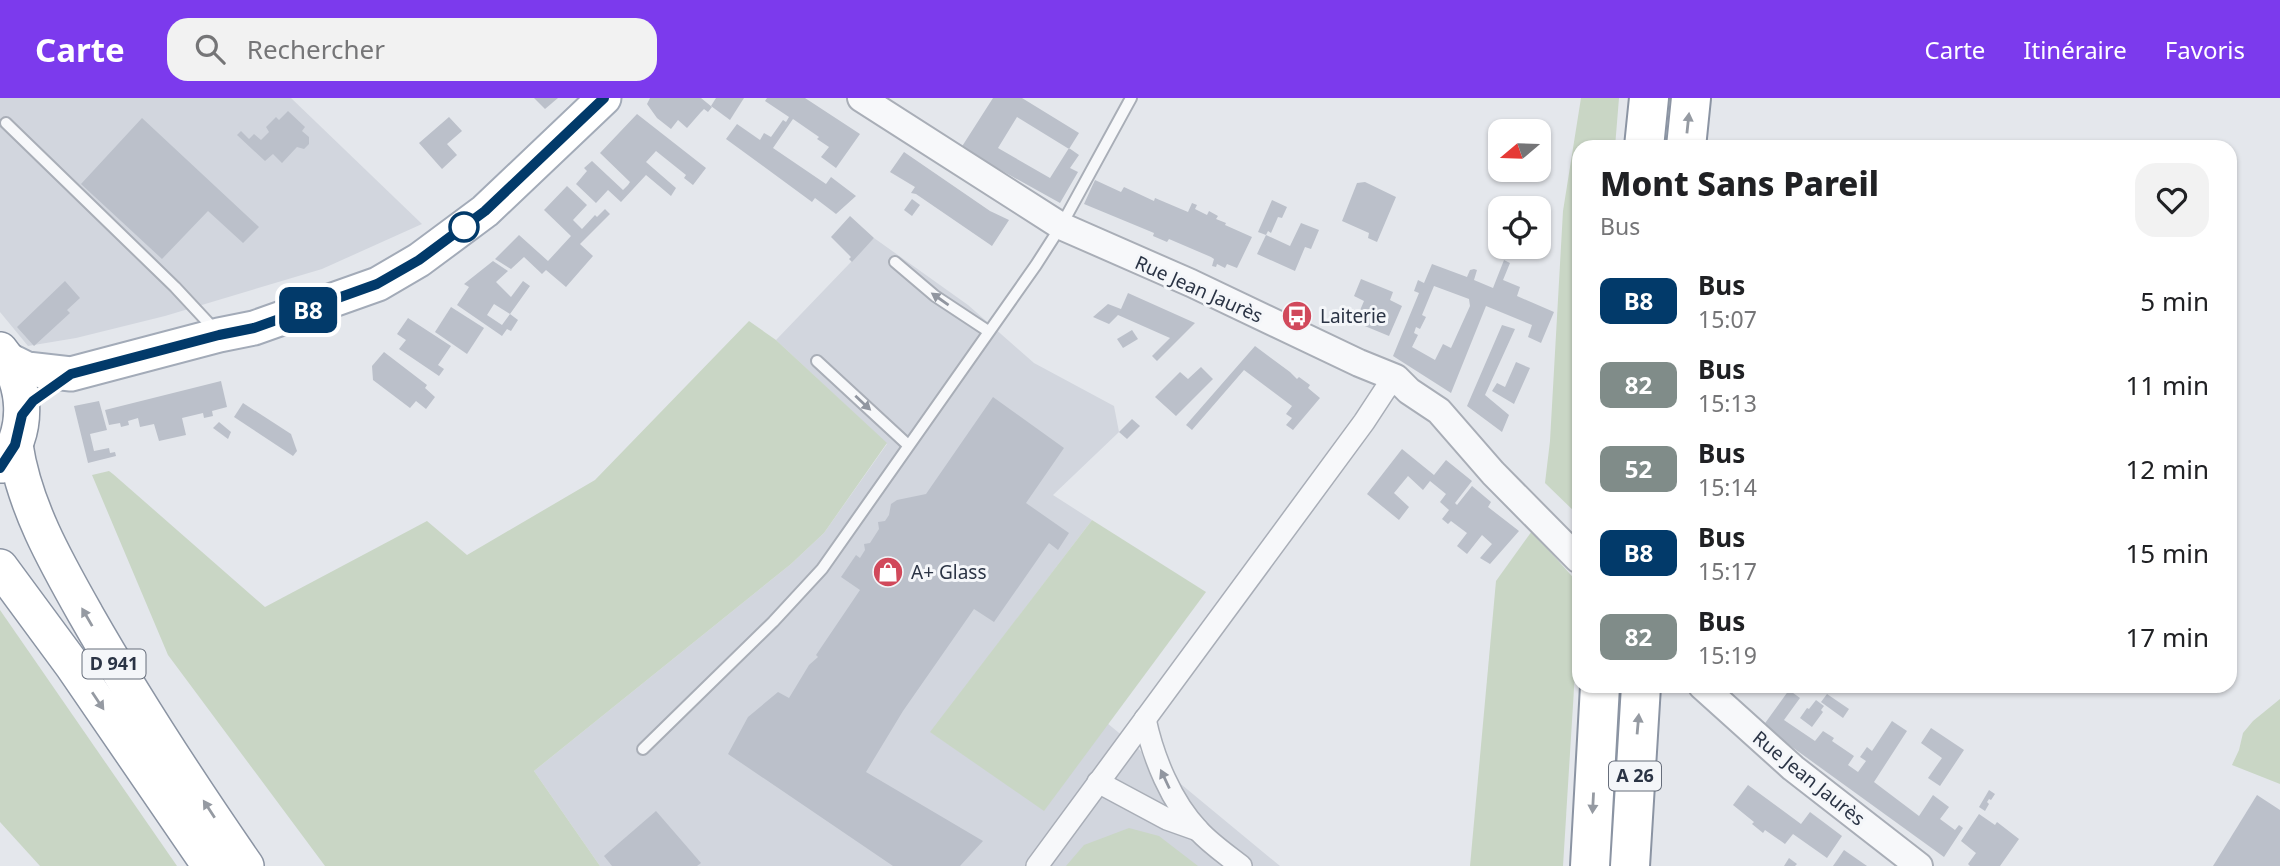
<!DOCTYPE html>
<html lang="fr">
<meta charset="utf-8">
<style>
body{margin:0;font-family:"Noto Sans",sans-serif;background:#f2f2f2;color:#202124;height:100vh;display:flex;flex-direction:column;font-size:26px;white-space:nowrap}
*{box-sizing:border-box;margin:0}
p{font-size:23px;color:#757577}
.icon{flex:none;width:38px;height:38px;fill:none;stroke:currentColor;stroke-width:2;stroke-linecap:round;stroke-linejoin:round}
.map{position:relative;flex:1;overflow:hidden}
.details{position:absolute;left:1572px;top:42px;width:665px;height:553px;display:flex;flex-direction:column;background:#fff;border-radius:21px;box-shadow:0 2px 5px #0004}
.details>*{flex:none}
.badge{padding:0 14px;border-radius:10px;font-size:24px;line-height:46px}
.needle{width:46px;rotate:251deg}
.fabs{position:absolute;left:1488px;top:21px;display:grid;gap:14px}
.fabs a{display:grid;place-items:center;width:63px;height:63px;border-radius:14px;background:#fff;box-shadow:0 2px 5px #0004;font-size:35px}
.map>.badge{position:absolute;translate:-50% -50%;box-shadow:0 0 0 4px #fff}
.round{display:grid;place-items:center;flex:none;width:74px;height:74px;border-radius:21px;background:#f2f2f2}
.overview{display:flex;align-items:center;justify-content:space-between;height:119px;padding:0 28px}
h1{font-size:33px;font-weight:800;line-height:52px}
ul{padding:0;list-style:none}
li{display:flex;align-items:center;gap:21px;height:84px;padding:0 28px}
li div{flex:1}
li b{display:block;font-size:26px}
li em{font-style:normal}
li .badge{min-width:77px;font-weight:700;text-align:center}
header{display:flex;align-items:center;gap:42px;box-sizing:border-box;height:98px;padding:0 35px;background:#7c3aed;color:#fff}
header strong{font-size:33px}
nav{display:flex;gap:38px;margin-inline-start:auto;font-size:24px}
.search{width:490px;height:63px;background:#f2f2f2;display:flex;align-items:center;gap:18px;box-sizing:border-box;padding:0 24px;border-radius:21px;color:#757577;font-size:26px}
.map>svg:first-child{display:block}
.built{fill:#d2d6de}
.green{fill:#c9d6c5}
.building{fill:#bbc0ca;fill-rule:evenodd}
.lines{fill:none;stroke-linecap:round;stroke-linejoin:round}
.service-casing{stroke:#a9aeb7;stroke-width:14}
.minor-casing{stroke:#a9aeb7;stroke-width:24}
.tertiary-casing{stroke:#a9aeb7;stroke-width:30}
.primary-casing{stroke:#a3abb8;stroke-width:37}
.trunk-casing{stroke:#8b94a3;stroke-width:38}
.motorway-casing{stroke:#8b94a3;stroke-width:42}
.service{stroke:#f7f8fa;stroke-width:10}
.minor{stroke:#f7f8fa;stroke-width:21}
.tertiary{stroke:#f7f8fa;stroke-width:26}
.primary{stroke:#fff;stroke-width:33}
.trunk{stroke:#fff;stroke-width:35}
.motorway{stroke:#fff;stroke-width:38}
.oneway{fill:#959aa2}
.oneway2{fill:#9196a0}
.line-casing{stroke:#fff;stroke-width:16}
.line{stroke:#023a6a;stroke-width:10}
.stop-dot{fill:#fff;stroke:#023a6a;stroke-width:3.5}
.labels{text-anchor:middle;stroke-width:6;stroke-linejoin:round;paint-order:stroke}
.shield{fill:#f4f6f9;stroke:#676e7b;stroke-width:2}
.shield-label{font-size:18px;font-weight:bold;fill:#2b3445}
.street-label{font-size:19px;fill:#2b3445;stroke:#f4f6f9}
.poi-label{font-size:19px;fill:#2b3445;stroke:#f4f6f9;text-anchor:start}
</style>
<header>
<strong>Carte</strong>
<div class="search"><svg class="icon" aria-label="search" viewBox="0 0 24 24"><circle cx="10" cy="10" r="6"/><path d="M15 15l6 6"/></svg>Rechercher</div>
<nav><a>Carte</a><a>Itinéraire</a><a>Favoris</a></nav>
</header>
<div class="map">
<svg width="2280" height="768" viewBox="0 0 2280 768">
<rect width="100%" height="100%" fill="#e4e7ec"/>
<!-- built -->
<g class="built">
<path d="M0,0h291l131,126 -100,45 -157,47 -89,22 -48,8 -28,-34z"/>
<path d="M874,140l94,67 66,58 80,43 5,26 -66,63 39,25 -161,212 113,78 63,-87 173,143h-680l-66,-95 257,-207 33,-31 63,-89 -111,-104z"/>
</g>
<!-- green -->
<g class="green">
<path d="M1581,0h38l-4,49h-37v368l-33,-32 5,-42 13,-230z"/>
<path d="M749,223l27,19 111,103 -63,90 -33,31 -257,207 66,95h-275l-157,-211 -76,-180 17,-4 4,3 152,133 162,-86 40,34 128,-75z"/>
<path d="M1092,422l114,72 -162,219 -114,-79z"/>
<path d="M1532,433l46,52v41l-15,242h-93l26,-285z"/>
<path d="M0,512l177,256h-137l-40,-44z"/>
<path d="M2280,601v85l-48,-19 7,-15 4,-17 10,-12z"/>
<path d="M1129,730l30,8 39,30h-132l18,-21z"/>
</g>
<!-- building -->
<g class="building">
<path d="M534,0h24l-13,11z"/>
<path d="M650,0h51l11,9 -4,5 -4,-3 -3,3 -14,16 -9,-8 -7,9 -14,-11 -10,-14z"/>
<path d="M716,0h28l-14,22 -19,-14z"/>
<path d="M767,0h38l55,36 -24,34 -15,-11 8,-10 -12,-8 2,-2 -26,-18 -20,29 53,36 5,-7 25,19 -20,18 -21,-16 -3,4 -86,-63 11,-15 23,16 4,-7 7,4 12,-17 3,2 3,-5 -24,-16z"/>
<path d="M993,0h29l57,35 -10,16 -52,-32 -19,31 52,30 19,-30 10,7 -9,13 8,4 -18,31 -99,-55z"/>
<path d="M288,13l17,16 -3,4 7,6v7l-5,5 -7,-2 -15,16 -9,-9 -8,7 -28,-26 4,-4 8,8 5,-5 7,6 8,-8 -3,-5 10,-10 3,3z"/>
<path d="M637,16l69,54 -13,17 -9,-7 2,-3 -30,-24 -10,11 30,26 -5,8 -25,-21 -25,27 -13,-12 -12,13 -20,-19 11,-13 -3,-3 8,-7 31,29 5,-5 2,-3 -30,-29z"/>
<path d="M449,19l13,14 -15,13 10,11 -15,14 -23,-26z"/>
<path d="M142,20l117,109 -16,16 -35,-32 -46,48 -81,-75z"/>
<path d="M904,54l86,59 19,9 -17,26 -76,-52 -5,-1 4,-6 -25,-15z"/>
<path d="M1095,82l26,12 3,-5 30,14 1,-3 33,14 4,-9 5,2 -2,4 12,6 2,-4 9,5 -2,3 10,4 -1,2 27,12 -15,31 -10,-4 -2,4 -8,-4 -1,3 -4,-1 2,-7 -3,-2 -42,-18 -2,3 -14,-6 1,-3 -12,-5 -58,-24z"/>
<path d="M1365,84l31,15 -19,45 -9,-4 1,-5 -27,-12 15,-38z"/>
<path d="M567,88l20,19 -14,15 9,9 13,-14 2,2 8,-8 5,5 -30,30 13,12 -27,31 -20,-17 -4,4 -18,-17 -13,12 -16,-10 24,-24 29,26 23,-25 -27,-26z"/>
<path d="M912,101l8,6 -8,11 -8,-6z"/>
<path d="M1272,102l15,7 -5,11 -4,-1 -7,16 -3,-2 -2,4 24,11 11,-23 18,7 -8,19 -6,-2 -10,24 -38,-17 9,-19 -8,-3z"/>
<path d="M850,118l24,22 -22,24 -3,-3 2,-2 -20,-20z"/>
<path d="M1504,162l6,3 -7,17 17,7 -3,9 37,16 -13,31 -13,-6 4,-12 -46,-19 -35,87 -58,-37 26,-63 -5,-2 4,-11 6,3 8,-19 35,13 3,-7 4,-1 3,1 -3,10 19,8zM1434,188l35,13 1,7 -19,42 -8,-4 -8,16 -23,-13 6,-12 -4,-2 2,-6 4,2 6,-12 -4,-2z"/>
<path d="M493,163l15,10 -12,11 15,15 12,-16 7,5 -20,28 8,6 -7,11 -4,-2 -5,7 -45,-31 12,-18 -5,-3zM494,206l16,10 -8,11 -15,-10z"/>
<path d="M1361,181l32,13 -3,8 12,6 -13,30 -34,-14 9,-21 -10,-5z"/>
<path d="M65,183l15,17 -13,12 3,3 -36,33 -17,-19z"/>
<path d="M1128,195l67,30 -38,38 -5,-5 18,-18 -52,-23 -9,9 -16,-7 15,-13 13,5z"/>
<path d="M451,209l33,21 -17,26 -32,-22z"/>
<path d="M408,220l43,28 -13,19 6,4 -5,7 -40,-27 7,-9 -9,-6z"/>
<path d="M1502,227l13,4 -30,66 24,20 -7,17 -35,-26z"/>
<path d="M1132,232l6,9 -15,9 -6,-9z"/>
<path d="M1255,248l35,26 7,7 2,-2 11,8 -2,3 12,10 -27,32 -7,-5 6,-7 -6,-4 6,-8 -48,-36 -52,60 -6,-5z"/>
<path d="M384,254l43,33 -2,3 10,9 -9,12 -10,-8 -6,7 -37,-28 -1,-14z"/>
<path d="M1516,264l14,6 -16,36 -22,-13 5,-8 8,4z"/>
<path d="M1201,269l12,12 -37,37 -21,-19 25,-25 8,7z"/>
<path d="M221,283l6,26 -15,4 1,5 -9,2 -1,-5 -21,5 4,17 -27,6 -5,-17 -14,3 -2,-9 -10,3 1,4 -8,2 -1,-4 -11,2 -4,-15z"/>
<path d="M993,299l71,51 -38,55 43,30 -11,17 -9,-7 -55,79 -20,-13 -71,102 -37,61 117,69 -23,25h-67l-165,-112 20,-37 30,-25 11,6 20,-33 9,-8 -2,-2 44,-65 -19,-13 15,-22 4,3 5,-8 -1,-6 6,-1 9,-14 -1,-7 7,-1 4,-6 2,-11 6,-4 29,-6z"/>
<path d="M99,303l8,29 -17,4 4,17 15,-3 1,5 5,-1 1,4 -28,7 -14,-57z"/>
<path d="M243,305l48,31 6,17 -4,5 -59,-39z"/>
<path d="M1132,321l8,7 -13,13 -8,-7z"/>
<path d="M219,324l12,10 -3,7 -15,-11z"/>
<path d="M1402,351l32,26 12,-15 26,21 -17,22 2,2 15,-19 19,16 -3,5 31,24 -29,33 -10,-6 12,-14 -10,-9 -15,19 -10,-8 10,-13 -16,-12 -3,3 -6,-5 7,-9 -9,-8 6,-8 -16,-13 -7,9 -15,-14 -14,17 15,14 -10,13 -32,-26z"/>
<path d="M1789,592l11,8 -16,22 31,21 8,-10 11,7 -2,3 22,15 -6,9 10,7 8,-11 -6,-4 7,-10 5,4 20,-30 15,10 -33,51 45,34 14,-21 16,12 -9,12 15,11 4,-5 4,3 -19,29 -181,-131z"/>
<path d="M1827,596l22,15 -6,9 -22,-16z"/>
<path d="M1816,602l8,6 -3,4 2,2 -11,15 -12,-9 7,-10 2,1z"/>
<path d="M1931,630l33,22 -24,36 -12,-8 14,-20 -21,-15z"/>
<path d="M1748,687l53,39 9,-12 32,24 -15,22 -34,-24 -8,10 -20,-14 -2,3 -11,-9 2,-2 -21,-17z"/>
<path d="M1989,692l6,4 -4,6 -2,-1 -2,3 2,2 -4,7 -6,-4z"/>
<path d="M2257,697l23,15v56h-67z"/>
<path d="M656,713l45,52 -4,3h-85l-8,-10z"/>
<path d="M1979,716l16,11 2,-3 22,17 -19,27h-30l-2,-2 8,-11 -15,-12z"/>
<path d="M1844,752l23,16h-34z"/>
<path d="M1789,760l8,6 -2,2h-11z"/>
</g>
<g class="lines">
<!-- service casing -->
<g class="service-casing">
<g id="service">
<path d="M6,25l169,164 40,43"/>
<path d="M895,164l40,34 53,35"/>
<path d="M817,263l91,84"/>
<path d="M643,651l130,-127 49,-53 214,-304 25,-39 70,-128"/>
</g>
</g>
<!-- minor casing -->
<g class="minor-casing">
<g id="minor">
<path d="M1145,621c8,38 26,83 54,112 12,13 28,24 42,35"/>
<path d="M1098,684l69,37 31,11"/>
<path d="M1037,768l327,-444 21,-32 11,-12"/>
</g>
</g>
<!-- tertiary casing -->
<g class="tertiary-casing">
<g id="tertiary">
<path d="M861,0l200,128 130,57 168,80 37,15 13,13 30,20 54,62 85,86"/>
<path d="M1702,588l91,82 126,98"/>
</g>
</g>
<!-- primary casing -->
<g class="primary-casing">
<path id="primary" d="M7,261l20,10 44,5 148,-39 35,-7 124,-44 41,-24 66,-49 119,-113"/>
</g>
<!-- trunk casing -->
<g class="trunk-casing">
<g id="trunk">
<path d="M0,252c27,33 30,81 2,115"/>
<path d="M15,347c9,61 41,117 71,170 49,86 104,170 160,251"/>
<path d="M0,469l73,99 137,200"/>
</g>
</g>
<!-- motorway casing -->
<g class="motorway-casing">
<g id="motorway">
<path d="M1644,49l5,-49"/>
<path d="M1686,49l5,-49"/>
<path d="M1590,768l10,-180"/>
<path d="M1630,768l11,-180"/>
</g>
</g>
<!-- service -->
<use href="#service" class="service"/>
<!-- minor -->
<use href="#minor" class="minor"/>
<!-- tertiary -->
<use href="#tertiary" class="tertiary"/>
<!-- primary -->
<use href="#primary" class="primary"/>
<!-- trunk -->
<use href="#trunk" class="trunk"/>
<!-- motorway -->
<use href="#motorway" class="motorway"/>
</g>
<!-- one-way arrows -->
<defs><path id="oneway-solid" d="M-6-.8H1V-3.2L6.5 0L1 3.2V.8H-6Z" transform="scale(1.75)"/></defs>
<g class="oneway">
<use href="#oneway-solid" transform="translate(1688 25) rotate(-84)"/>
<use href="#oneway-solid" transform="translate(87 519) rotate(-120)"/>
<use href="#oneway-solid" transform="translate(98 603) rotate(56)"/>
<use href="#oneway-solid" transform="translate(1638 626) rotate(-85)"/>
<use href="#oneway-solid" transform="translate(1593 705) rotate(93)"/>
<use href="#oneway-solid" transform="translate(209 711) rotate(-123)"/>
</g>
<g class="oneway2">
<use href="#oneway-solid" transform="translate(940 201) rotate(-145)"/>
<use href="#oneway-solid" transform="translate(863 305) rotate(43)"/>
<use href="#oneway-solid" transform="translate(1165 681) rotate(-115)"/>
</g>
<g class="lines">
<!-- line casing -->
<g class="line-casing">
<path id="line" d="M0,370l15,-23 7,-30 11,-14 38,-27 148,-39 35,-7 123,-44 42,-24 66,-49 119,-113"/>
</g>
<!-- line -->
<use href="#line" class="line"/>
</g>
<!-- icons -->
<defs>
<g id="bus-disc" transform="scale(1.575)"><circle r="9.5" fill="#d1495b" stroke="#f4f6f9"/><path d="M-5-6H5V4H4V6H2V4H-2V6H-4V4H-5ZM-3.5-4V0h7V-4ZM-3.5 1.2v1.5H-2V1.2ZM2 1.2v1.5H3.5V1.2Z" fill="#fff"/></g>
<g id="shop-disc" transform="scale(1.575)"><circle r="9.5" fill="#d1495b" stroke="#f4f6f9"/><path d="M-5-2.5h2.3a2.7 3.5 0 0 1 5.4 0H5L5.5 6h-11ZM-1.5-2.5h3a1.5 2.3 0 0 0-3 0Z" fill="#fff"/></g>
</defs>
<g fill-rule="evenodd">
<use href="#bus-disc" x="1297" y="218"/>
<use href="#shop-disc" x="888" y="474"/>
</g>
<!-- markers -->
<circle class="stop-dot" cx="464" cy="129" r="14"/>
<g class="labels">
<!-- shield labels -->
<g class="shield">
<rect x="82.5" y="551.5" width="63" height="29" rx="5"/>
<rect x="1609" y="663.5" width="52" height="29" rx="5"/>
</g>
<g class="shield-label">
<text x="114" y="572">D 941</text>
<text x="1635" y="684">A 26</text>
</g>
<!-- street labels -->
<g class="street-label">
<text transform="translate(1199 191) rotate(24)" y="7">Rue Jean Jaurès</text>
<text transform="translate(1809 680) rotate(39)" y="7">Rue Jean Jaurès</text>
</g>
<!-- poi labels -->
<g class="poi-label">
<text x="1320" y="225">Laiterie</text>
<text x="911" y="481">A+ Glass</text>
</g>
</g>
</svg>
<div class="fabs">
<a><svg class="needle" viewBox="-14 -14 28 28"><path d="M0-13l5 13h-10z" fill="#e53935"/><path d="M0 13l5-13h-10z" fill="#757577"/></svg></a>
<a><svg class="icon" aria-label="locate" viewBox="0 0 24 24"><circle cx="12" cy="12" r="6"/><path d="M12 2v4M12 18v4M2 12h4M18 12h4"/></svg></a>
</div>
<b class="badge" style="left:308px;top:212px;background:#023a6a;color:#fff">B8</b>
<section class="details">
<div class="overview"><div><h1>Mont Sans Pareil</h1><p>Bus</p></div><a class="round"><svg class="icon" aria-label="heart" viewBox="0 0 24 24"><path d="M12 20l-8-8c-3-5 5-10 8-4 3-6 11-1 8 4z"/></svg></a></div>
<ul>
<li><span class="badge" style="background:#023a6a;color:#fff">B8</span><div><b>Bus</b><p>15:07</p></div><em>5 min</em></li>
<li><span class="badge" style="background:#808c89;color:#fff">82</span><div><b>Bus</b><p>15:13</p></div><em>11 min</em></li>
<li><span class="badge" style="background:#808c89;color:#fff">52</span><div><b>Bus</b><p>15:14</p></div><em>12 min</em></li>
<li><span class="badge" style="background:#023a6a;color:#fff">B8</span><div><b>Bus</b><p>15:17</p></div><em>15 min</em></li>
<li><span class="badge" style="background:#808c89;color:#fff">82</span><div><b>Bus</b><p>15:19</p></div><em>17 min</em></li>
</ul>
</section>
</div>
